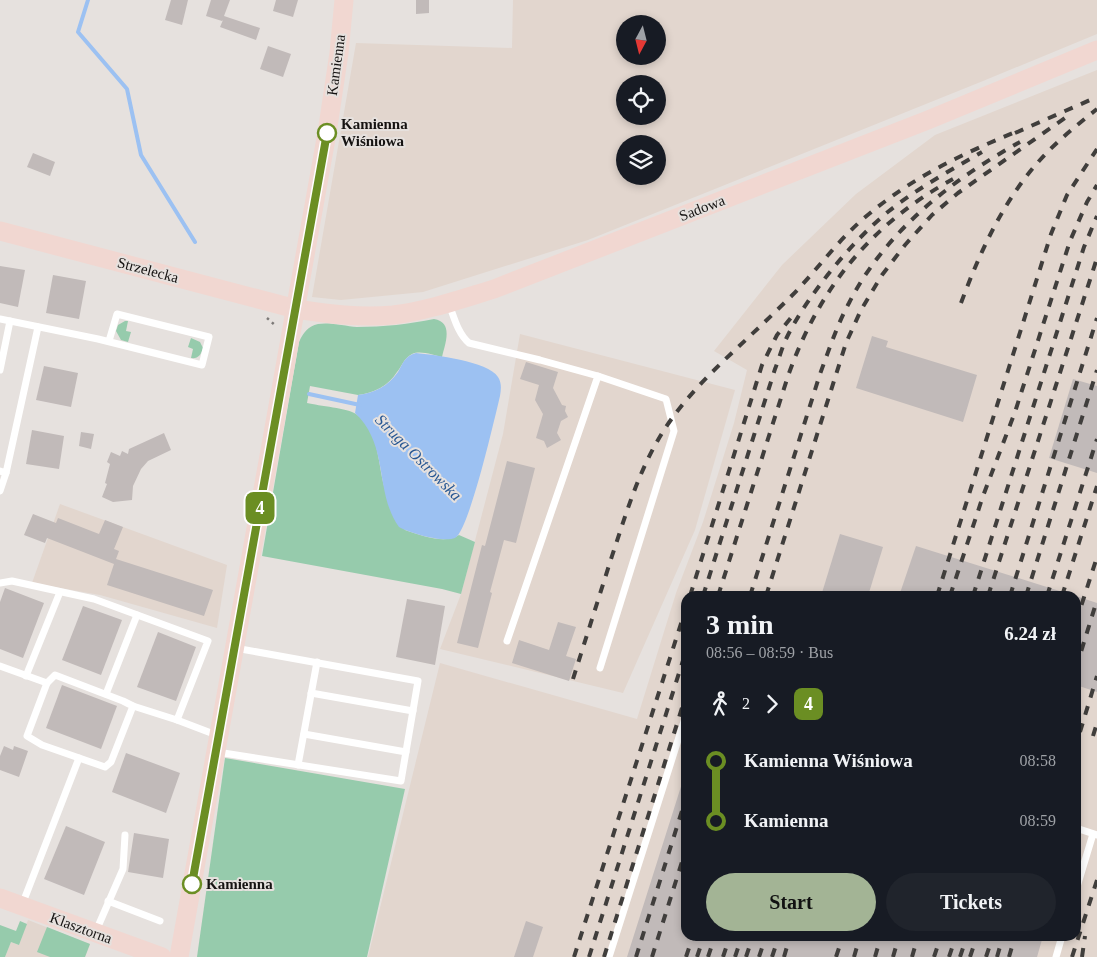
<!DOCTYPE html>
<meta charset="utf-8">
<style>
body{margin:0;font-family:"Times New Roman",serif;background:#20242c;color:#f1f3f6;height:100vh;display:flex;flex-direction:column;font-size:19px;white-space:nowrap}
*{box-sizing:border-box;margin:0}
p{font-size:16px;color:#9ea1a6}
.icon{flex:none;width:28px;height:28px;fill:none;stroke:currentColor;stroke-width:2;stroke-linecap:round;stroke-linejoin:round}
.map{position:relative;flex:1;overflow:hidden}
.panel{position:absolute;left:681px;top:591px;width:400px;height:350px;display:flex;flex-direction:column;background:#171b24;border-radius:15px;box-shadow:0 2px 8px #0003}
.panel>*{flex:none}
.badge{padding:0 10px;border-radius:8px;font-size:18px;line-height:32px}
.needle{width:32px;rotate:187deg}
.controls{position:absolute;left:616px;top:15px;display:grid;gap:10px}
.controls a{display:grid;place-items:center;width:50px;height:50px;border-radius:50%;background:#171b24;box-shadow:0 2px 8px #0003;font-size:25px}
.map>.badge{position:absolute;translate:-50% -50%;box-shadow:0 0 0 2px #fff}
.legs{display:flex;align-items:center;gap:8px;height:55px;padding:0 25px;font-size:16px}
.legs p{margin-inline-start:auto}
.head{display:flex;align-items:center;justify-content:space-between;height:85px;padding:0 25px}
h1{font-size:28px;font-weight:800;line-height:38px}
.cta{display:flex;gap:10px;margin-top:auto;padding:10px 25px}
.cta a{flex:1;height:58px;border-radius:30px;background:#a3b495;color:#111;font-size:20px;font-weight:800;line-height:58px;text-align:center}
.cta a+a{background:#20242c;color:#f1f3f6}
ul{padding:0 25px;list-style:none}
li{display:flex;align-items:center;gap:18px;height:60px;font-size:19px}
li i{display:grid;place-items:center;width:8px;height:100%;margin:0 6px;background:currentColor}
li i::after{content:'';width:12px;height:12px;margin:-6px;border:4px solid;border-radius:50%;background:#171b24}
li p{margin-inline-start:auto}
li:first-child i{background:linear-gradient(#0000 50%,currentColor 0)}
li:last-child i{background:linear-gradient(currentColor 50%,#0000 0)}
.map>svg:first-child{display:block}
.built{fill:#e2d6ce;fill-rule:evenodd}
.green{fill:#96cbac}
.water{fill:#9cc1f2}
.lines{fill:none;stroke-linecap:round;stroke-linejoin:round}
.stream{stroke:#9cc1f2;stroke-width:4}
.building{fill:#c1bab9}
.path{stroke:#7c7977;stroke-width:2.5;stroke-dasharray:2.5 4;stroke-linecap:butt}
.lane{stroke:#fff;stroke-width:7}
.secondary{stroke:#f1d7d1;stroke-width:19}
.rail{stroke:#403e3c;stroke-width:4;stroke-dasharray:9 9;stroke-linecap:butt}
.line-1-casing{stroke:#fff;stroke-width:11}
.line-1{stroke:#6b8e23;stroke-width:8}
.stop-1-dot{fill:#fff;stroke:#6b8e23;stroke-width:2.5}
.labels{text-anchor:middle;stroke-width:4;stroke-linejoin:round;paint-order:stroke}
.street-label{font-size:15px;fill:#151312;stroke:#e6e1de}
.stop-label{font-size:15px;font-weight:bold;fill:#151312;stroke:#e6e1de;text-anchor:start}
.water-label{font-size:16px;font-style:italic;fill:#275793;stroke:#e6e1de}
</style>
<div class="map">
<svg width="1097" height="957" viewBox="0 0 1097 957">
<rect width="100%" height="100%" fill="#e6e1de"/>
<!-- built -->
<g class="built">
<path d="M513,0h584v34l-114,47 -395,159 -165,52 -82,8 -29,-3 44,-254 156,5zM625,24h33v32h-33zM625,84h33v32h-33zM625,144h33v32h-33z"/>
<path d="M1097,70v887h-729l72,-294 197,56 39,-126 27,-71 31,-99 13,-53 -33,-19 68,-86 74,-71 79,-59zM686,596h390v340h-390z"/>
<path d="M520,334l215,56 -40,140 -72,163 -183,-44 21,-55 42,-160z"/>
<path d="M60,504l167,61 -10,63 -117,-33 -68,-12z"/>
<path d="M28,920l62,24 -5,13h-80l6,-15 8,3z"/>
</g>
<!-- green -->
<g class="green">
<path d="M434,319c20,3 11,25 8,38 -8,-2 -22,-7 -30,-3 -8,4 -10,12 -15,18 -9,14 -23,21 -39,23l-48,-9 -3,17c12,3 41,5 49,11 25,17 21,53 30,78 5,13 13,26 19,38 16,5 39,15 54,5l16,7 -14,52 -19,-5 -180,-33 37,-214c4,-9 9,-16 19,-18 12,-2 27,2 39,3 26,0 53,-3 77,-8z"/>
<path d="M125,321h3l-2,10 5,1 -3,10 -7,-2 -5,-9 2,-6z"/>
<path d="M191,338l9,4 3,6c-2,7 -5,11 -12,10l2,-9 -5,-2z"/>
<path d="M225,758l180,31 -38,168h-170z"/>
<path d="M20,921l7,3 -8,21 -8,-3 -6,15h-5v-32l16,6z"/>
<path d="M47,927l43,17 -5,13h-35l-13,-5z"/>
</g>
<!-- water -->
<path class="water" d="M416,353c18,2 72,8 82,24 4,6 3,13 2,19 -5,21 -31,135 -45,142 -12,5 -45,-5 -56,-11 -25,-35 -9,-81 -44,-114l3,-18c17,-2 30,-9 40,-23 5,-9 7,-16 18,-19z"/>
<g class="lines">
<!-- stream -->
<g class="stream">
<path d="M88,0l-10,32 49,57 14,66 54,87"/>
<path d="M309,394l51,11"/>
</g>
</g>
<!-- building -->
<g class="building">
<path d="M171,0h17l-6,25 -17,-5z"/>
<path d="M211,0h19l-6,16 36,12 -4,12 -36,-13 3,-7 -1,1 -16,-5z"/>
<path d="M276,0h22l-5,17 -20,-6z"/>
<path d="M416,0h13v13l-13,1z"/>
<path d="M268,46l23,8 -8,23 -23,-8z"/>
<path d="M33,153l22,9 -5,14 -23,-9z"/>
<path d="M0,266l25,4 -7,37 -18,-4z"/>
<path d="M53,275l33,6 -7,38 -33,-6z"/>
<path d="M872,336l16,5 -2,6 91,28 -14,47 -107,-34z"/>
<path d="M526,362l32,10 -5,16 9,17 4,1 -1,5 3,6 -7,4 -4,12 4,7 -14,8 -3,-7 -8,-3 7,-24 -8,-14 4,-15 -19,-6z"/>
<path d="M44,366l34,7 -7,34 -35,-7z"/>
<path d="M1073,379l24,7v87l-48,-15z"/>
<path d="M32,430l32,6 -5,33 -33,-5z"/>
<path d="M81,432l13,2 -3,15 -12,-3z"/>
<path d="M164,433l7,17 -23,11 -7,8 -8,17 -1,14 -19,2 -11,-5 5,-13 -2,-1 5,-19 -3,-2 4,-10 9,4 2,-5 6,3 1,-5z"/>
<path d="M507,461l28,7 -19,75 -12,-3 -14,52 2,1 -14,55 -21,-5 25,-98 3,1z"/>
<path d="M33,514l23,9 2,-5 41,16 6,-14 18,7 -9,22 5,2 -3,8 97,31 -9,26 -97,-31 7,-21 -67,-26 -2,5 -21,-8z"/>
<path d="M840,534l43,13 -15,49h-47z"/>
<path d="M916,546l153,48v2h-170z"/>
<path d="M5,588l39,15 -21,55 -23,-9v-47z"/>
<path d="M1076,596l21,7v89l-21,-7z"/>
<path d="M407,599l38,7 -10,59 -39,-8z"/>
<path d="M83,606l39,14 -21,55 -39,-15z"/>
<path d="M558,622l18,5 -10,29 10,3 -7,22 -57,-18 7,-23 30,10z"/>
<path d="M158,632l38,15 -20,54 -39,-14z"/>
<path d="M62,685l55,21 -16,43 -55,-21z"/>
<path d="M4,746l9,4 1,-4 14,5 -9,26 -19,-7v-14z"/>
<path d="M126,753l54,20 -14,40 -54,-21z"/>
<path d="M684,777h2v159h357l-6,21h-410z"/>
<path d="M66,826l39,16 -21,53 -40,-16z"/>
<path d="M134,833l35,6 -6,39 -35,-6z"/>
<path d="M526,921l17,6 -10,30h-19z"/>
</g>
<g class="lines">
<!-- path -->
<path class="path" d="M267,318l9,8"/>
<!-- lane -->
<g class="lane">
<path d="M449,304c5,13 9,30 20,39l71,17 58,16 -91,265"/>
<path d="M0,319l98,20 104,26 7,-28 -92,-23 -8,27"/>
<path d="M0,370l10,-49"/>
<path d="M598,376l68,23 8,32 -74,237"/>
<path d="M0,471l6,2 32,-146"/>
<path d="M0,491l6,-18"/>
<path d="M0,583l12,-2 82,18 114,42 -31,79 -44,-14"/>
<path d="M0,666l47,17"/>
<path d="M55,675l68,26 10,5 -22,56 -6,5 -63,-22 -15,-9 20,-53z"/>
<path d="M26,676l34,-84"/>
<path d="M311,693l102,18"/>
<path d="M106,694l31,-79"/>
<path d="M177,720l42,16"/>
<path d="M304,734l102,18"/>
<path d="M217,752l184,29 17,-100 -183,-33"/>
<path d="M298,765l19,-103"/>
<path d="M1076,828l21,7"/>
<path d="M1076,890l17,-56"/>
<path d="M108,901l52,20"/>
<path d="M22,905l57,-147"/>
<path d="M96,931l27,-62 2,-34"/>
<path d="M609,957l77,-242"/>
<path d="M1056,957l6,-21"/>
</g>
<!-- secondary -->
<g class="secondary">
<path d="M0,231l296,78c32,5 64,9 97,6 34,-4 68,-16 101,-26l434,-169 169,-70"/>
<path d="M0,898l162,59"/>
<path d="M179,957l148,-824 12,-80 5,-53"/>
</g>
<!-- rail -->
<g class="rail">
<path d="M1015,133l82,-36"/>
<path d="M961,303c19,-51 42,-102 79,-143 17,-19 37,-35 57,-51"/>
<path d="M690,596l72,-231 15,-30 17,-21"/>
<path d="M703,596l72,-227c4,-10 7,-22 12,-32 20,-41 66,-97 102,-126 29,-23 62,-41 93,-59"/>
<path d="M718,596l70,-220c31,-88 83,-152 165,-197"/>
<path d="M750,596l70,-222c9,-24 17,-49 29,-71 36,-71 102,-123 171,-161"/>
<path d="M766,596l80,-253 15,-33 21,-35 23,-30 27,-30 26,-22 114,-80"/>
<path d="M937,596l114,-362 16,-39 30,-46"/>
<path d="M950,596l33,-100 32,-84 55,-171 17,-39 10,-17"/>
<path d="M973,596l111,-349 13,-31"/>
<path d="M988,596l109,-338"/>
<path d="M1010,596l87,-278"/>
<path d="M1026,596l71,-226"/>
<path d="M1047,596l50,-157"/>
<path d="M1062,596l35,-110"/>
<path d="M1076,622l21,-65"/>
<path d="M1076,668l21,-68"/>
<path d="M573,679c13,-41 26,-82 39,-123 13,-39 25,-80 46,-116 28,-49 74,-86 114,-125 10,-10 20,-19 29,-29 21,-23 39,-47 62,-67 49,-42 97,-64 157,-89"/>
<path d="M1080,732l17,-56"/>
<path d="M1093,736l4,-13"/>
<path d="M1076,787l3,-10"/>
<path d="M574,957l112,-349"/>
<path d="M589,957l97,-306"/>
<path d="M604,957l82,-262"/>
<path d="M636,957l50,-159"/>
<path d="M652,957l34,-108"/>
<path d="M686,957l7,-21"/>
<path d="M697,957l7,-21"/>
<path d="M708,957l7,-21"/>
<path d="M723,957l7,-21"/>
<path d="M735,957l7,-21"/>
<path d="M746,957l7,-21"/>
<path d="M759,957l7,-21"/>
<path d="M772,957l7,-21"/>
<path d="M784,957l6,-21"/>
<path d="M836,957l7,-21"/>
<path d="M854,957l6,-21"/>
<path d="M875,957l6,-21"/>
<path d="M893,957l6,-21"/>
<path d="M912,957l6,-21"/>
<path d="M934,957l7,-21"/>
<path d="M949,957l7,-21"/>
<path d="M960,957l7,-21"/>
<path d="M970,957l7,-21"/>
<path d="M986,957l7,-21"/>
<path d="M997,957l6,-21"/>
<path d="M1009,957l6,-21"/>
<path d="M1072,957l25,-77"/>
<path d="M1082,957l3,-21"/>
</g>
</g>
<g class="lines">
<!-- line-1 casing -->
<g class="line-1-casing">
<path id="line-1" d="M192,884l135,-751"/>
</g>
<!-- line-1 -->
<use href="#line-1" class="line-1"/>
</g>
<!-- markers -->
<g class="stop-1-dot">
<circle cx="327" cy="133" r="9"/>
<circle cx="192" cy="884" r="9"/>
</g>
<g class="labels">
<!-- street labels -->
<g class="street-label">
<text transform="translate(336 65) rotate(-82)" y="5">Kamienna</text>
<text transform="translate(702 208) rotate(-21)" y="5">Sadowa</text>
<text transform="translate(148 270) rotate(15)" y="5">Strzelecka</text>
<text transform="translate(81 928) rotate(20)" y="5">Klasztorna</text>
</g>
<!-- stop labels -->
<g class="stop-label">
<text x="341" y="129">Kamienna<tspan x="341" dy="17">Wiśniowa</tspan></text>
<text x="206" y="889">Kamienna</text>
</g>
<!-- water labels -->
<g class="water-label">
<text transform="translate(419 457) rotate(45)" y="6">Struga Ostrowska</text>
</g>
</g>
</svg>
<div class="controls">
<a><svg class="needle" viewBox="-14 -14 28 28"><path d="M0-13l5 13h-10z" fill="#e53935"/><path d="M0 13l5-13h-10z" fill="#9ea1a6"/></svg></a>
<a><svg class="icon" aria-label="locate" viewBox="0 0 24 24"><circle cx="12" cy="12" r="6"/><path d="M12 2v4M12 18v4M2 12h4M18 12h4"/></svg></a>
<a><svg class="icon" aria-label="layers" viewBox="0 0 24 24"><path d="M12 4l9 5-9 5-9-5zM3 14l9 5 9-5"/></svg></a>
</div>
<b class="badge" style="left:260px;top:508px;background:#6b8e23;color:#fff">4</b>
<section class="panel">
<div class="head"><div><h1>3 min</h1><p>08:56 – 08:59 · Bus</p></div><b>6.24 zł</b></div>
<div class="legs"><svg class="icon" aria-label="walk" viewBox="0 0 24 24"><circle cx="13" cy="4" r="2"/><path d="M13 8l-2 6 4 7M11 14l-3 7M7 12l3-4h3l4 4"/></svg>2<svg class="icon" aria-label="forward" viewBox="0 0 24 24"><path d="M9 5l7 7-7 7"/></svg><b class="badge" style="background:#6b8e23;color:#fff">4</b></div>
<ul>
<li><i style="color:#6b8e23"></i><b>Kamienna Wiśniowa</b><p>08:58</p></li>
<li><i style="color:#6b8e23"></i><b>Kamienna</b><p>08:59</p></li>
</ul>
<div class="cta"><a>Start</a><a>Tickets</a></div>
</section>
</div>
